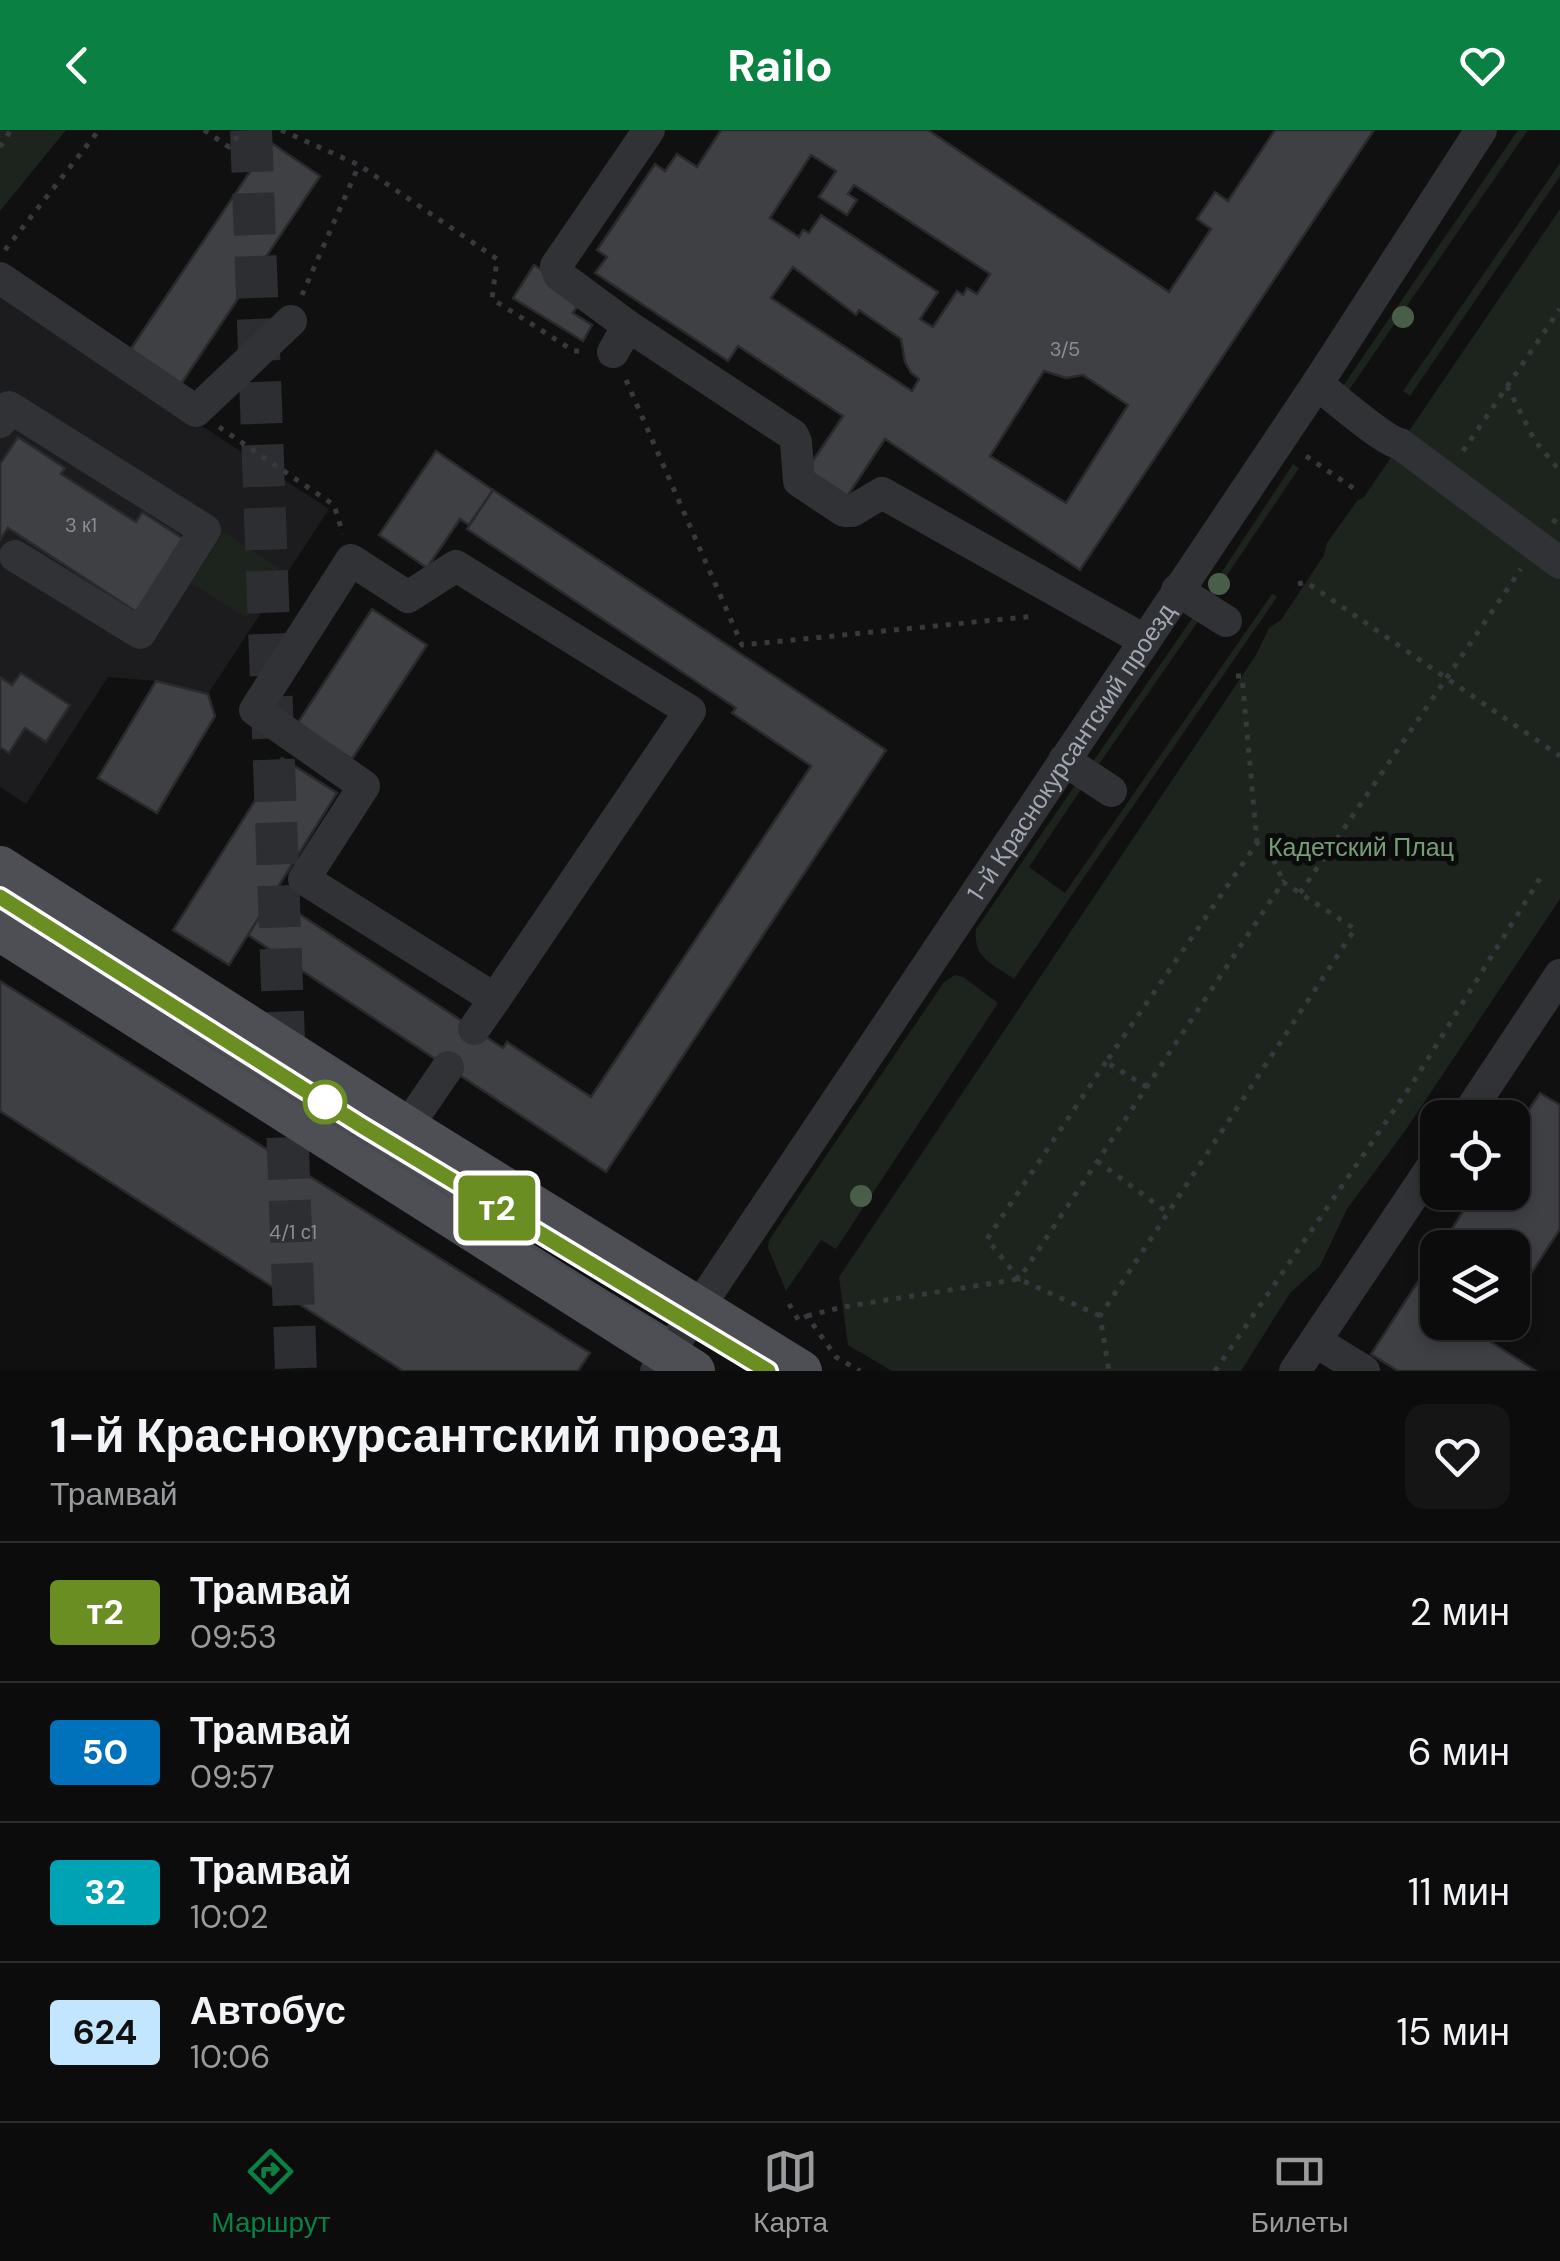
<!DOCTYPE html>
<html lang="ru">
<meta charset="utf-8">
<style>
body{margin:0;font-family:"DM Sans",sans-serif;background:#151516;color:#f1f3f6;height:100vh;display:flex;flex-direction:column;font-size:38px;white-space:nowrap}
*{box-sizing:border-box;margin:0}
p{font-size:32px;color:#9a9b9d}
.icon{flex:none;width:55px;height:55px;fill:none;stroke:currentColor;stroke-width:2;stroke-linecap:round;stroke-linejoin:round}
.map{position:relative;height:1241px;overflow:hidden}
.drawer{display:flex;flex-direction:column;background:#0c0c0d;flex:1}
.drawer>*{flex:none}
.badge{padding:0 20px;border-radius:8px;font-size:35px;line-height:65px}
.buttons{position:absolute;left:1420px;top:970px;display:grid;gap:20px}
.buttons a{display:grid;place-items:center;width:110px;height:110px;border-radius:20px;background:#0c0c0d;box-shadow:0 5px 15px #0003,0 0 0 2px #2c2c2e;font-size:50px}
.map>.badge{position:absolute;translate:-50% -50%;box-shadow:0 0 0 5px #fff}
.round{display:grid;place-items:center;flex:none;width:105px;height:105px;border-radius:20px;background:#151516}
.summary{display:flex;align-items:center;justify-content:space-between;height:170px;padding:0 50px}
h1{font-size:48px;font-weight:700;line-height:75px}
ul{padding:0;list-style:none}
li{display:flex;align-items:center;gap:30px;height:140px;padding:0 50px;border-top:2px solid #2c2c2e}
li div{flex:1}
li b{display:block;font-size:38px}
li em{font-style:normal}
li .badge{min-width:110px;font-weight:700;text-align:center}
header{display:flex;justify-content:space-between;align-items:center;height:130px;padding:0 50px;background:#0b8043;color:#fff;font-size:45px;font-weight:700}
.dock{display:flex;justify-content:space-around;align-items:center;height:140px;border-top:2px solid #2c2c2e;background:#0c0c0d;font-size:28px;color:#9a9b9d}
.dock a{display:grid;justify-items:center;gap:5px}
.dock .current{color:#0b8043}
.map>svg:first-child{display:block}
.built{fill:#1c1c1e}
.green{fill:#1c241d}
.building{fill:#3f4044;stroke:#2a2a2d;stroke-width:2.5;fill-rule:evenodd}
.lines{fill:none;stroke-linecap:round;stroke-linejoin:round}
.major-tunnel{stroke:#2d2e31;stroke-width:42;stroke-dasharray:42 21;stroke-linecap:butt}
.path{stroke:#37393d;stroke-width:5;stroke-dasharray:5 8;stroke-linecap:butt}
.minor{stroke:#313236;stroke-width:32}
.major{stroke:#4d4f55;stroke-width:42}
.tram{stroke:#484a4f;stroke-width:2.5}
.tree{fill:#495e49}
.line-casing{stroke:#fff;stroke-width:22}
.line{stroke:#6b8e23;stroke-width:15}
.stop-dot{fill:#fff;stroke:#6b8e23;stroke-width:5}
.labels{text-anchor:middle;stroke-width:10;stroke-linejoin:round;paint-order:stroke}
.number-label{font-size:20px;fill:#888d96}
.street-label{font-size:25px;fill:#a1a7b2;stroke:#0b0b0c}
.park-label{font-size:25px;fill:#779d77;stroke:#0b0b0c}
</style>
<header><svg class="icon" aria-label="back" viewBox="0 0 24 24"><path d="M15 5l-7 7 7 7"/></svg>Railo<svg class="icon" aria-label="heart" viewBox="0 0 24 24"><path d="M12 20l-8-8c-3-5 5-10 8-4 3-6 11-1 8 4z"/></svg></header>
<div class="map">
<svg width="1560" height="1241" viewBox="0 0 1560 1241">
<rect width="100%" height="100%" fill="#101011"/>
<!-- built -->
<path class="built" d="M0,164l329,215 -121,185 -52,-13 -48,-4 -82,127 -26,-17z"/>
<!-- green -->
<g class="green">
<path d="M0,0h66l-66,81z"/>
<path d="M1518,0h10l-179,260 -6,-4z"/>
<path d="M1560,33v13l-150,220 -7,-5z"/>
<path d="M1560,79v690l-155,232 -58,78 -27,57 -30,27 -49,78h-349l-44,-26 -9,-68 417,-622 13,-27 12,-8 43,-65 3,-12 30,-42 7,-4z"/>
<path d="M1293,334l6,4 -86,128 -5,-3z"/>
<path d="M224,402l55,36 -33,50 -55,-35z"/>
<path d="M1272,464l5,3 -263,382c-22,-16 -41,-20 -38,-50l104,-151 6,4 -57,85 36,26z"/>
<path d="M1196,483l5,4 -104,150 -5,-4z"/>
<path d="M955,845l8,2 35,26 -162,246 -15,-9 -35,51 -18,-43 1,-8 175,-258z"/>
</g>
<!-- building -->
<g class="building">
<path d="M721,0h207l241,162 42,-63 -14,-10 18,-27 13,9 47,-71h99l-294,440 -195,-131 -41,62 -40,-27 39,-58 -105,-70 -10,15 -133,-88 12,-16 -10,-7 58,-86 10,7 12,-17 20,13zM811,25l25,16 -17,26 28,18 10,-15 -9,-6 6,-9 136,89 -13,20 -10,-6 -4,7 -6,-4 -24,36 -13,-8 18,-27 -117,-77 -12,18 -6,-3 -4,7 -29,-19zM793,137l63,48 3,-5 42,29 4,23 6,11 8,6 -7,12 -141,-93zM1044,241l22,7 17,-3 45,30 -62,98 -76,-47z"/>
<path d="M270,12l50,34 -141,211 -51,-34z"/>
<path d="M534,135l21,13 24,26 -6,9 19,12 -9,16 -70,-43z"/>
<path d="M18,307l47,31 -4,6 75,48 6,-10 43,28 -47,73 -130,-85 -8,12v-76z"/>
<path d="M436,321l57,39 -24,35 -9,-6 -33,49 -48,-33z"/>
<path d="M493,360l393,260 -280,422 -358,-237 24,-39 231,152 4,-6 84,55 220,-331 -79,-53 4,-5 -269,-179z"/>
<path d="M372,479l55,36 -75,114 -55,-35z"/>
<path d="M21,543l49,32 -24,37 -21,-14 -16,25 -9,-6v-70l12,8z"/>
<path d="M156,551l52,13 7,22 -58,97 -59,-35z"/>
<path d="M282,628l55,35 -108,172 -56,-35z"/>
<path d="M0,851l590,372 -12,18h-175l-403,-260z"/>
<path d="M1540,963l20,12v124l-48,74v-55h-72l35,-56h37v-57z"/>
<path d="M1438,1121v71h62l-12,18 48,31h-138l-27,-17z"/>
</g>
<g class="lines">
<!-- major-tunnel -->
<path class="major-tunnel" d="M251,0l45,1241"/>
<!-- path -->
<g class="path">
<path d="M204,0l25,17 14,-17"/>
<path d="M281,0l78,35 138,94 -5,40 82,52h9"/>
<path d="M0,17l11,-17"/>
<path d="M5,120l94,-120"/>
<path d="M302,165l57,-130"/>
<path d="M626,250l116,265 294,-29"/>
<path d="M1507,256l28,55 25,30"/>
<path d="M219,297l115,78 9,29"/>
<path d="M1463,321l97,-142"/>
<path d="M1306,326l50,34"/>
<path d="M1553,393l7,-10"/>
<path d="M1298,454l8,-2 254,174"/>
<path d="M1236,546h6l15,167"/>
<path d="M1300,763l221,-324"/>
<path d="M1106,932l-119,177 32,40 264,-397 72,47 -255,387 9,55"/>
<path d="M1147,957l-41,-25 151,-219 14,11 12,27"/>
<path d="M1097,1031l70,51"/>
<path d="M789,1174l10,17 8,-5 29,41 24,14"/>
<path d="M807,1186l36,-9 176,-28 81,37"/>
<path d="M1215,1241l199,-290 130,-209"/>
</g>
<!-- minor -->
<g class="minor">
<path d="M0,148l196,133 95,-90"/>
<path d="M628,196l-69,-51 -3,-9 93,-136"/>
<path d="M613,222l15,-26 165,109 3,7 3,39 45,30h8l30,-18 262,147"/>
<path d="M1317,254c17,13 67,57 83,60l160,119"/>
<path d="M0,292l9,-15 196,123 -65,103 -125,-77"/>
<path d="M1177,460l49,31"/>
<path d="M1064,630l47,31"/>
<path d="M474,899l21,-30 195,-288 -234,-145 -48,31 -57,-37 -96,150 109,76 -60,93 191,120"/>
<path d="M1465,988l95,-143"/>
<path d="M407,997l41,-60"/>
<path d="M1315,1211l49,30"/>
<path id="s1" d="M656,1241l661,-987 164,-254"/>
<path d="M1295,1241l143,-213"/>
</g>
<!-- major -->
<g class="major">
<path d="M0,737l422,270 379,234"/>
<path d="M0,800l694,441"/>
</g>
<!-- tram -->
<g class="tram">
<path d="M0,767l361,229 407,245"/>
<path d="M186,902l263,164"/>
<path d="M479,1084l188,114"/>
</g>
</g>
<!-- trees -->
<g class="tree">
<circle cx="1403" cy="187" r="11"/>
<circle cx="1219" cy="454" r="11"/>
<circle cx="861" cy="1066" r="11"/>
</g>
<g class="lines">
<!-- line casing -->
<g class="line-casing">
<path id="line" d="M0,767l362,229 406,245"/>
</g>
<!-- line -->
<use href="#line" class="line"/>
</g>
<!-- markers -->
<circle class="stop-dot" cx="325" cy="972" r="20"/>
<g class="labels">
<!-- number labels -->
<g class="number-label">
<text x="1065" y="226">3/5</text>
<text x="81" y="402">3 к1</text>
<text x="293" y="1109">4/1 с1</text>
</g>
<!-- street labels -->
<g class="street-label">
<text dy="9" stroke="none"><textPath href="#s1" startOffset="745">1-й Краснокурсантский проезд</textPath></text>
</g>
<!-- park labels -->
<g class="park-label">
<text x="1361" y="726">Кадетский Плац</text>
</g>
</g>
</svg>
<div class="buttons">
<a><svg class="icon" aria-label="locate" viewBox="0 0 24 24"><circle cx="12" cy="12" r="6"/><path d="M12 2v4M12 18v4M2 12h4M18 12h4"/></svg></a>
<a><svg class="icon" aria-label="layers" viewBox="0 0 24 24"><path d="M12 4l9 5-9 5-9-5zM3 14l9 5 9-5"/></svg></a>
</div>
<b class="badge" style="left:497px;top:1078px;background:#6b8e23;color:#fff">т2</b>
</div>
<section class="drawer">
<div class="summary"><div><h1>1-й Краснокурсантский проезд</h1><p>Трамвай</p></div><a class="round"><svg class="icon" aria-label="heart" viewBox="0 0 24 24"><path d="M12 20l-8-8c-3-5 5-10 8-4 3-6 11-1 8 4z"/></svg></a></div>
<ul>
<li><span class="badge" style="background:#6b8e23;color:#fff">т2</span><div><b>Трамвай</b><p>09:53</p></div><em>2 мин</em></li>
<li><span class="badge" style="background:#0072bc;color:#fff">50</span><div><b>Трамвай</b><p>09:57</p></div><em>6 мин</em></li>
<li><span class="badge" style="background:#00a3b4;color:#fff">32</span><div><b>Трамвай</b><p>10:02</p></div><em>11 мин</em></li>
<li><span class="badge" style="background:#c2e6ff;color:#111">624</span><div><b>Автобус</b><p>10:06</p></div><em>15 мин</em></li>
</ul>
</section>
<nav class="dock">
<a class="current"><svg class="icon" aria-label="directions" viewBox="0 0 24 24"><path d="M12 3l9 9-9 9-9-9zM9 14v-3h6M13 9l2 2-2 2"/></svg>Маршрут</a>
<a><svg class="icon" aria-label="map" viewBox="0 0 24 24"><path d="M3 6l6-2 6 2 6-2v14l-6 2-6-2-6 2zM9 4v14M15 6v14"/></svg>Карта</a>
<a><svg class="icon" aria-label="tickets" viewBox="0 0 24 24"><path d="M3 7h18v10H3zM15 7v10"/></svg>Билеты</a>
</nav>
